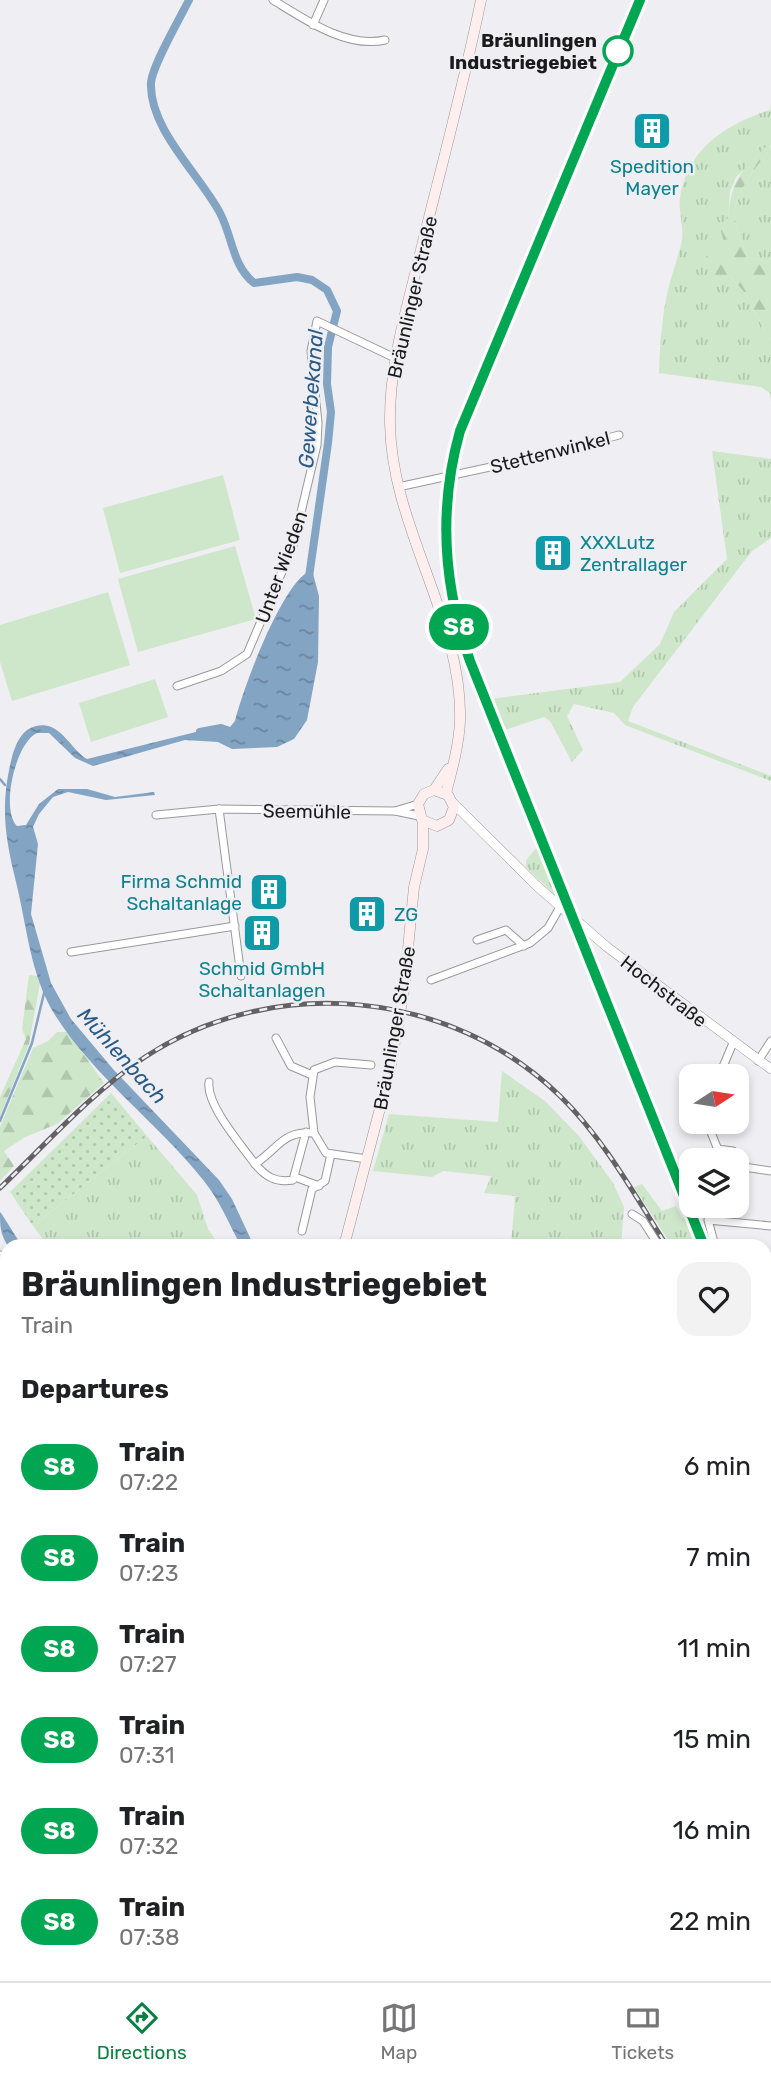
<!DOCTYPE html>
<meta charset="utf-8">
<style>
body{margin:0;font-family:Rubik,sans-serif;background:#f2f2f2;color:#202124;height:100vh;display:flex;flex-direction:column;font-size:26px;white-space:nowrap}
*{box-sizing:border-box;margin:0}
p{font-size:23px;color:#757577}
.icon{flex:none;width:38px;height:38px;fill:none;stroke:currentColor;stroke-width:2;stroke-linecap:round;stroke-linejoin:round}
.map{position:relative;flex:1;overflow:hidden}
.side{position:absolute;left:0px;top:1239px;width:772px;height:742px;display:flex;flex-direction:column;background:#fff;border-radius:21px 21px 0 0;box-shadow:0 4px 10px #0003}
.side>*{flex:none}
.badge{padding:0 14px;border-radius:23px;font-size:24px;line-height:46px}
.needle{width:46px;rotate:78deg}
.tools{position:absolute;left:679px;top:1064px;display:grid;gap:14px}
.tools a{display:grid;place-items:center;width:70px;height:70px;border-radius:14px;background:#fff;box-shadow:0 4px 10px #0003;font-size:35px}
.map>.badge{position:absolute;translate:-50% -50%;box-shadow:0 0 0 4px #fff}
h2{padding:0 21px;font-size:26px;line-height:63px}
.round{display:grid;place-items:center;flex:none;width:74px;height:74px;border-radius:21px;background:#f2f2f2}
.head{display:flex;align-items:center;justify-content:space-between;height:119px;padding:0 21px}
h1{font-size:33px;font-weight:700;line-height:52px}
ul{padding:0;list-style:none}
li{display:flex;align-items:center;gap:21px;height:91px;padding:0 21px}
li div{flex:1}
li b{display:block;font-size:26px}
li em{font-style:normal}
li .badge{min-width:77px;font-weight:700;text-align:center}
.menu{display:flex;justify-content:space-around;align-items:center;height:98px;border-top:2px solid #e0e0e0;background:#fff;font-size:19px;color:#757577}
.menu a{display:grid;justify-items:center;gap:4px}
.menu .current{color:#0b8043}
.map>svg:first-child{display:block}
.grass{fill:url(#grass-tufts)}
.forest{fill:url(#forest-firs)}
.park{fill:url(#park-crowns)}
.garden{fill:url(#garden-dots)}
.pitch{fill:#cee7ca}
.water{fill:url(#water-ripples)}
.lines{fill:none;stroke-linecap:round;stroke-linejoin:round}
.stream{stroke:#83a4c3;stroke-width:2.5}
.canal{stroke:#83a4c3;stroke-width:8}
.minor-casing{stroke:#98989b;stroke-width:9}
.tertiary-casing{stroke:#98989b;stroke-width:10}
.secondary-casing{stroke:#98989b;stroke-width:11}
.minor{stroke:#fff;stroke-width:7}
.tertiary{stroke:#fff;stroke-width:9}
.secondary{stroke:#feeeee;stroke-width:10}
.rail-casing{stroke:#626265;stroke-width:5}
.rail{stroke:#efeef2;stroke-width:2.5;stroke-dasharray:8;stroke-linecap:butt}
.line-casing{stroke:#fff;stroke-width:16}
.line{stroke:#00a651;stroke-width:10}
.stop-dot{fill:#fff;stroke:#00a651;stroke-width:3.5}
.labels{text-anchor:middle;stroke-width:5;stroke-linejoin:round;paint-order:stroke}
.stop-label{font-size:19px;font-weight:bold;fill:#1b1b1d;stroke:#efeef2;text-anchor:end}
.culture-label{font-size:19px;fill:#0d838f;stroke:#efeef2}
.street-label{font-size:19px;fill:#1b1b1d;stroke:#efeef2}
.water-label{font-size:21px;font-style:italic;fill:#295b86;stroke:#efeef2}
</style>
<div class="map">
<svg width="771" height="1981" viewBox="0 0 771 1981">
<defs>
<pattern id="grass-tufts" width="24" height="20" patternUnits="userSpaceOnUse" patternTransform="scale(1.75)"><rect width="24" height="20" fill="#cee7ca"/><path d="M3 7l-1-3M5 7V3M7 7l1-3M15 17l-1-3M17 17v-4M19 17l1-3" fill="none" stroke="#b0c6ad"/></pattern>
<pattern id="forest-firs" width="22" height="20" patternUnits="userSpaceOnUse" patternTransform="scale(1.75)"><rect width="22" height="20" fill="#cee7ca"/><path d="M5 1l3.5 6h-7zM16 11l3.5 6h-7z" fill="#b0c6ad"/></pattern>
<pattern id="park-crowns" width="20" height="18" patternUnits="userSpaceOnUse" patternTransform="scale(1.75)"><rect width="20" height="18" fill="#cee7ca"/><path d="M2 6a3 3 0 1 1 6 0M12 15a3 3 0 1 1 6 0" fill="none" stroke="#b0c6ad"/></pattern>
<pattern id="garden-dots" width="8" height="8" patternUnits="userSpaceOnUse" patternTransform="scale(1.75)"><rect width="8" height="8" fill="#cee7ca"/><path d="M2 2h.1M6 6h.1" fill="none" stroke="#b0c6ad" stroke-width="1.8" stroke-linecap="round"/></pattern>
<pattern id="water-ripples" width="26" height="14" patternUnits="userSpaceOnUse" patternTransform="scale(1.75)"><rect width="26" height="14" fill="#83a4c3"/><path d="M2 4q2-2 4 0t4 0M15 11q2-2 4 0t4 0" fill="none" stroke="#6a859e"/></pattern>
</defs>
<rect width="100%" height="100%" fill="#efeef2"/>
<!-- grass -->
<g class="grass">
<path d="M771,105v40l-35,32 -6,15 -4,56 3,27 16,18 26,51v59l-1,-10 -9,-6 -102,-14c1,-31 3,-61 11,-91 4,-14 9,-27 12,-42 2,-15 -4,-29 -2,-42 7,-49 46,-74 90,-88z"/>
<path d="M771,149v114l-23,-6c-4,-12 -11,-25 -13,-38 -3,-23 22,-54 36,-70z"/>
<path d="M712,451l59,8v79l-19,13 -119,156 -5,14 143,55v5l-146,-56 -11,-12 -40,-9 -7,12 16,34 -11,12 -22,-41 -6,-4 -39,13 -14,-31 129,-17 40,-38 14,-32 53,-53z"/>
<path d="M540,844l21,57 -35,-34v-7z"/>
<path d="M502,1071l43,30 34,35 34,47 11,24 -3,39 -110,-1 4,-49 -31,-3 7,-17 -48,-5 -11,6 -59,-6 16,-57 109,8z"/>
<path d="M147,1136l50,59 11,34 12,17h-172l-15,-20z"/>
<path d="M642,1184l20,27 14,-5 6,12 7,-4 13,32h-30l-38,-59z"/>
<path d="M7,1620v91l-7,-47v-41z"/>
<path d="M7,1731v143l-7,2v-143z"/>
</g>
<!-- forest -->
<g class="forest">
<path d="M769,143l2,6c-14,16 -39,47 -36,70 2,12 9,26 13,38l23,6v81l-26,-51 -16,-18 -14,1 -10,-19 21,-9 -7,-23 9,-7c4,-42 14,-46 41,-75z"/>
<path d="M29,975l9,1 2,7 -11,61 -29,73v-20l26,-58 -4,-10z"/>
<path d="M57,1032h11l36,51 -47,41 -32,13 -21,14 10,15 -14,15v-54l33,-79 15,-7z"/>
</g>
<!-- park -->
<path class="park" d="M544,1974h169l14,7h-162z"/>
<!-- garden -->
<path class="garden" d="M111,1093l36,43 -114,90 -23,-34z"/>
<!-- pitch -->
<g class="pitch">
<path d="M223,475l17,65 -120,33 -17,-65z"/>
<path d="M235,546l21,73 -118,33 -20,-73z"/>
<path d="M108,592l22,73 -118,36 -12,-39v-37z"/>
<path d="M155,679l13,38 -77,25 -12,-39z"/>
</g>
<!-- water -->
<g class="water">
<path d="M312,570l7,26 -1,66 -11,58 -13,19 -17,8 -45,2 -14,-7 -33,-2 -92,26 -18,-8 -26,-25h-12c-21,9 -37,76 -20,93l9,-1 13,-21 19,-15h29l28,8 39,-5 1,3 -49,5 -38,-8 -15,5 -14,17 -6,13 5,17 -7,70 20,69 20,36 42,50 106,111 13,19 22,47h-13c-12,-22 -21,-45 -37,-65 -46,-58 -110,-104 -149,-166 -25,-40 -28,-89 -39,-133 -12,-49 -16,-79 -3,-129 5,-13 9,-23 23,-27 24,-6 34,23 51,33l121,-30 1,4 12,-2 -1,-6 10,2 5,-6c8,-32 48,-142 77,-151z"/>
<path d="M0,1212l1,1 21,33h-14c-8,-12 -8,-20 -8,-34z"/>
<path d="M612,1974h58l11,7h-57z"/>
</g>
<g class="lines">
<!-- stream -->
<g class="stream">
<path d="M0,779l5,6"/>
<path d="M0,1121l32,-78 13,-54"/>
<path d="M193,1981l2,-7"/>
</g>
<!-- canal -->
<g class="canal">
<path d="M189,0c-9,18 -37,66 -38,83 -2,46 49,92 69,130 13,25 12,52 34,70l43,-6 15,3 15,10 10,21 -9,36 -1,37 4,28 -3,31 -19,134"/>
<path d="M200,732l21,-4 8,3"/>
</g>
<!-- minor casing -->
<g class="minor-casing">
<g id="minor">
<path d="M273,0c31,19 74,49 112,40"/>
<path d="M313,25l11,-25"/>
<path d="M398,487l134,-29 87,-23"/>
<path d="M177,686l44,-15 26,-17 46,-108 24,-101 1,-22 -7,-72 6,-30 78,37"/>
<path d="M219,809l22,167"/>
<path d="M395,811l23,-7"/>
<path d="M156,815l63,-6 176,2 24,5"/>
<path d="M477,940l29,-10 18,16"/>
<path d="M71,952l164,-26"/>
<path d="M431,980l99,-37 18,-15 12,-21"/>
<path d="M276,1038l15,28 21,9"/>
<path d="M758,1061l13,-20"/>
<path d="M719,1076l14,-33"/>
<path d="M209,1082c-3,23 33,64 46,82"/>
<path d="M707,1122l15,38"/>
<path d="M306,1132l-13,48c-17,3 -27,-3 -38,-16 25,-17 27,-33 59,-31l12,20 41,6"/>
<path d="M314,1133l-4,-36 4,-27 21,-8 36,3"/>
<path d="M717,1149l16,2 1,9"/>
<path d="M737,1166l34,5"/>
<path d="M295,1177l24,9"/>
<path d="M632,1214l11,7 16,25"/>
<path d="M302,1231l10,-42 13,-8 6,-27"/>
<path d="M715,1246l-7,-26 63,6"/>
<path d="M0,1255l7,11"/>
<path d="M0,1398l7,-1"/>
<path d="M0,1419l7,14"/>
<path d="M765,1467l6,-1"/>
<path d="M0,1492l7,-1"/>
<path d="M0,1623l7,-2"/>
<path d="M765,1716h6"/>
<path d="M0,1940l7,1"/>
<path d="M765,1947h6"/>
<path d="M522,1974l21,7"/>
<path d="M18,1981l2,-7"/>
<path d="M515,1981l15,-4"/>
<path d="M683,1981l1,-7"/>
</g>
</g>
<!-- tertiary casing -->
<g class="tertiary-casing">
<path id="tertiary" d="M453,803l86,85 68,59 164,122"/>
</g>
<!-- secondary casing -->
<g class="secondary-casing">
<g id="secondary">
<path d="M434,790l14,5 6,12 -5,13 -12,6 -15,-6 -4,-16 6,-10 10,-4 14,-21"/>
<path d="M446,793c6,-23 13,-48 14,-72 3,-102 -69,-194 -70,-298 -1,-55 15,-108 28,-161 21,-87 45,-174 63,-262"/>
<path d="M344,1246l46,-176 14,-80 10,-103 9,-38v-27"/>
<path d="M0,1552l7,1"/>
<path d="M765,1636l6,1"/>
<path d="M174,1981v-7"/>
</g>
</g>
<!-- minor -->
<use href="#minor" class="minor"/>
<!-- tertiary -->
<use href="#tertiary" class="tertiary"/>
<!-- secondary -->
<use href="#secondary" class="secondary"/>
<!-- rail casing -->
<g class="rail-casing">
<g id="rail">
<path d="M640,0l-180,431c-22,78 -16,154 10,230l234,585"/>
<path d="M0,1188c47,-45 91,-95 145,-131 128,-84 305,-68 415,39 44,43 74,98 107,150"/>
<path d="M765,1392l6,12"/>
</g>
</g>
<!-- rail -->
<use href="#rail" class="rail"/>
</g>
<g class="lines">
<!-- line casing -->
<g class="line-casing">
<path id="line" d="M640,0l-180,431c-22,78 -17,154 10,230l234,585"/>
</g>
<!-- line -->
<use href="#line" class="line"/>
</g>
<!-- icons -->
<defs>
<g id="building-square" transform="scale(2.0125)"><rect x="-9" y="-9" width="18" height="18" rx="4" fill="#0f9aa8" stroke="#efeef2"/><path d="M-4-6H4V6H1V3H-1V6H-4ZM-2.5-4.3h1.7v1.8h-1.7ZM.8-4.3h1.7v1.8H.8ZM-2.5-1h1.7V.8h-1.7ZM.8-1h1.7V.8H.8Z" fill="#fff"/></g>
</defs>
<g fill-rule="evenodd">
<use href="#building-square" x="652" y="131"/>
<use href="#building-square" x="553" y="553"/>
<use href="#building-square" x="269" y="892"/>
<use href="#building-square" x="367" y="914"/>
<use href="#building-square" x="262" y="933"/>
</g>
<!-- markers -->
<circle class="stop-dot" cx="618" cy="51" r="14"/>
<g class="labels">
<!-- stop labels -->
<g class="stop-label">
<text x="597" y="47">Bräunlingen<tspan x="597" dy="22">Industriegebiet</tspan></text>
</g>
<!-- culture labels -->
<g class="culture-label">
<text x="652" y="173">Spedition<tspan x="652" dy="22">Mayer</tspan></text>
<text x="580" y="549" text-anchor="start">XXXLutz<tspan x="580" dy="22">Zentrallager</tspan></text>
<text x="242" y="888" text-anchor="end">Firma Schmid<tspan x="242" dy="22">Schaltanlage</tspan></text>
<text x="394" y="921" text-anchor="start">ZG</text>
<text x="262" y="975">Schmid GmbH<tspan x="262" dy="22">Schaltanlagen</tspan></text>
</g>
<!-- street labels -->
<g class="street-label">
<text transform="translate(412 297) rotate(-77)" y="7">Bräunlinger Straße</text>
<text transform="translate(550 452) rotate(-14)" y="7">Stettenwinkel</text>
<text transform="translate(281 567) rotate(-70)" y="7">Unter Wieden</text>
<text transform="translate(307 811) rotate(1)" y="7">Seemühle</text>
<text transform="translate(664 991) rotate(38)" y="7">Hochstraße</text>
<text transform="translate(394 1028) rotate(-80)" y="7">Bräunlinger Straße</text>
</g>
<!-- water labels -->
<g class="water-label">
<text transform="translate(311 399) rotate(-86)" y="7">Gewerbekanal</text>
<text transform="translate(122 1056) rotate(48)" y="7">Mühlenbach</text>
</g>
</g>
</svg>
<div class="tools">
<a><svg class="needle" viewBox="-14 -14 28 28"><path d="M0-13l5 13h-10z" fill="#e53935"/><path d="M0 13l5-13h-10z" fill="#757577"/></svg></a>
<a><svg class="icon" aria-label="layers" viewBox="0 0 24 24"><path d="M12 4l9 5-9 5-9-5zM3 14l9 5 9-5"/></svg></a>
</div>
<b class="badge" style="left:459px;top:627px;background:#00a651;color:#fff">S8</b>
<section class="side">
<div class="head"><div><h1>Bräunlingen Industriegebiet</h1><p>Train</p></div><a class="round"><svg class="icon" aria-label="heart" viewBox="0 0 24 24"><path d="M12 20l-8-8c-3-5 5-10 8-4 3-6 11-1 8 4z"/></svg></a></div>
<h2>Departures</h2>
<ul>
<li><span class="badge" style="background:#00a651;color:#fff">S8</span><div><b>Train</b><p>07:22</p></div><em>6 min</em></li>
<li><span class="badge" style="background:#00a651;color:#fff">S8</span><div><b>Train</b><p>07:23</p></div><em>7 min</em></li>
<li><span class="badge" style="background:#00a651;color:#fff">S8</span><div><b>Train</b><p>07:27</p></div><em>11 min</em></li>
<li><span class="badge" style="background:#00a651;color:#fff">S8</span><div><b>Train</b><p>07:31</p></div><em>15 min</em></li>
<li><span class="badge" style="background:#00a651;color:#fff">S8</span><div><b>Train</b><p>07:32</p></div><em>16 min</em></li>
<li><span class="badge" style="background:#00a651;color:#fff">S8</span><div><b>Train</b><p>07:38</p></div><em>22 min</em></li>
</ul>
</section>
</div>
<nav class="menu">
<a class="current"><svg class="icon" aria-label="directions" viewBox="0 0 24 24"><path d="M12 3l9 9-9 9-9-9zM9 14v-3h6M13 9l2 2-2 2"/></svg>Directions</a>
<a><svg class="icon" aria-label="map" viewBox="0 0 24 24"><path d="M3 6l6-2 6 2 6-2v14l-6 2-6-2-6 2zM9 4v14M15 6v14"/></svg>Map</a>
<a><svg class="icon" aria-label="tickets" viewBox="0 0 24 24"><path d="M3 7h18v10H3zM15 7v10"/></svg>Tickets</a>
</nav>
